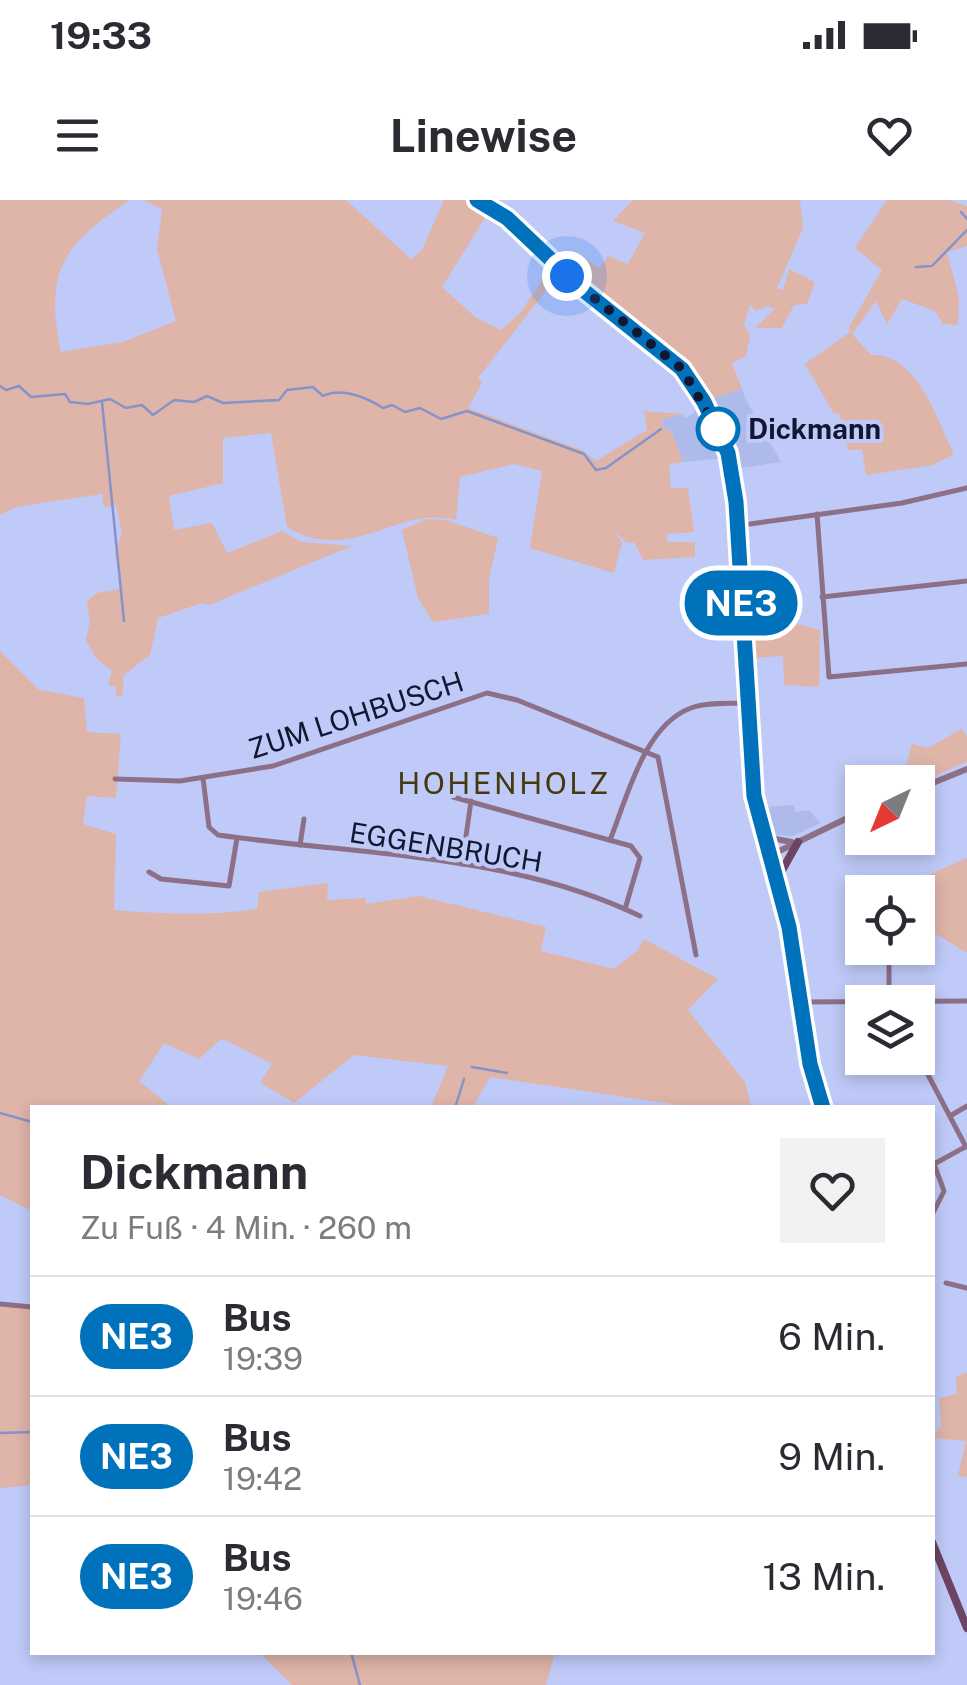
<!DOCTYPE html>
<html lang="de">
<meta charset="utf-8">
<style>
body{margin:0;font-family:"Public Sans",sans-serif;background:#f2f2f3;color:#2b2b33;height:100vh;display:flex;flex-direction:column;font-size:38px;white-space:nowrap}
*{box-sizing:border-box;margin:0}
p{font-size:32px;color:#7c7c81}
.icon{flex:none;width:55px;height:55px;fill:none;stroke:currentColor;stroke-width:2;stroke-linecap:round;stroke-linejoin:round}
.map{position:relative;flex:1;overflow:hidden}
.details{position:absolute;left:30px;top:905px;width:905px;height:550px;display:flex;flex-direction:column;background:#fff;border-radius:0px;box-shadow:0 5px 15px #0003}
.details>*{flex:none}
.badge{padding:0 20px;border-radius:32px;font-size:35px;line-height:65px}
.needle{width:65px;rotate:223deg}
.fabs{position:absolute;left:845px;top:565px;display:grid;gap:20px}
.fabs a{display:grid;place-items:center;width:90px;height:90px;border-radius:0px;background:#fff;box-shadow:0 5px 15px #0003;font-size:50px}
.you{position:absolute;width:50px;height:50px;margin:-25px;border:8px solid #fff;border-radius:50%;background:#1a73e8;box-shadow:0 0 0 15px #1a73e833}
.map>.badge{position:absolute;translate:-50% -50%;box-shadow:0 0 0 5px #fff}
.round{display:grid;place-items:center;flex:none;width:105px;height:105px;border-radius:0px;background:#f2f2f3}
.headline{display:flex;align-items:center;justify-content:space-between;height:170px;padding:0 50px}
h1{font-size:48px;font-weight:700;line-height:75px}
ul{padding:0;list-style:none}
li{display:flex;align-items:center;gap:30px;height:120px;padding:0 50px;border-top:2px solid #e1e1e2}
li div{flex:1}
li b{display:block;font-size:38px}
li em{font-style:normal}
li .badge{min-width:110px;font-weight:700;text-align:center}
.status{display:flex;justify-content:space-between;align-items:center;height:70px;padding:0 50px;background:#fff;direction:ltr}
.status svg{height:28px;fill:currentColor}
header{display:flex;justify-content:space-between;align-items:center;height:130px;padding:0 50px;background:#fff;font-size:45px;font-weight:700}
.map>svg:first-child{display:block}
.built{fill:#aebaea}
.green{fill:#dfb4a9}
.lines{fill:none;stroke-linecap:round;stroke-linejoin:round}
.stream{stroke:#8693cb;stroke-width:2.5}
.minor{stroke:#8d7087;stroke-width:5}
.tertiary{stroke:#8d7087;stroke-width:6}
.secondary{stroke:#6d4465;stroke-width:8}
.line-casing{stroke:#fff;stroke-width:22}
.line{stroke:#0072bc;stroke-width:15}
.walk{stroke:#111631;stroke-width:10;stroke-dasharray:0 18}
.stop-dot{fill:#fff;stroke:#0072bc;stroke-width:5}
.labels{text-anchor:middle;stroke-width:8;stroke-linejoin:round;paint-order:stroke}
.stop-label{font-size:28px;font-weight:bold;fill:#111631;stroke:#bfcaf8;text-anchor:start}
.street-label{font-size:28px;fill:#111631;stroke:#bfcaf8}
.neighbourhood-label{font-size:30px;letter-spacing:2.5px;fill:#44390f;stroke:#bfcaf8}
</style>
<div class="status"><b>19:33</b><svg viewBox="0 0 49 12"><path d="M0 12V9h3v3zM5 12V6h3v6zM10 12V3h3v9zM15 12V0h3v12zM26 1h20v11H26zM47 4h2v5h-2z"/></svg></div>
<header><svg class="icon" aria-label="menu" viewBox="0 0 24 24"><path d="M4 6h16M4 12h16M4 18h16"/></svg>Linewise<svg class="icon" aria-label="heart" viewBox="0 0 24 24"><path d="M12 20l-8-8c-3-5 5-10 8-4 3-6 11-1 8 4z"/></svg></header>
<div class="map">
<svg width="967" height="1485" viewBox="0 0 967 1485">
<rect width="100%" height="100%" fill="#bfcaf8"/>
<!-- built -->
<g class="built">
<path d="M742,189l3,9 36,64 -40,6 -31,-69z"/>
<path d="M699,202l25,56 -41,4 -12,-32 -5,1 -5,-12 22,-5 2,4 8,-4z"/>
<path d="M794,605l1,7 14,-2 11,13 -27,13 -16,-1 -7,-6 -6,-22z"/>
</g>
<!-- green -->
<g class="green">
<path d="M0,0h130c-67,44 -86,71 -69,152l62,-10 53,-21 -19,-72 5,-40 -18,-9h202l65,59 11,-9 22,-50h19l25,13 -46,74 33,30 26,13 19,-17 31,-46 8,7 -81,104 4,5 -14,25 114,42 14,11 51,-31 -3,-19 39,3 -22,6 5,11 5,-1 12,32 -14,2 2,24h17l6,44 -27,2v8h28v15l-52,3 -8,-17 -9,-1 -11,-10 7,11 -8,30 -84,-25 12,-77 -28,-7 -54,13 -4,43c-61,-15 -103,46 -169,7l-16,-94 -48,5v45l-54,13 5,34 38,-7 15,30 55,-22 20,11 50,4 -143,59 -7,-2 -44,15 -8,37 -26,20 -2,22 -6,-1v-9l-8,-2 4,-14 -16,-13 -10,-18 4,-18 -3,-21 10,-8 24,-4 -6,-36 7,-21 -6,-27 -12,2 -2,-13 -86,13 -16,8z"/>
<path d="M633,0h167l3,28 -26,60 6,2 6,-21 26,13 -8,22 -13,1 -12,23h-27l20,-19 -8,-3 -11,5 -6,-6 -6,20 6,10 -4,21 -14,7 10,26 -34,11 -46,-52 -91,-73 14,-16 15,9 8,-12 20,8 17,-31 -32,-12z"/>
<path d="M887,0h61l19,6v40l-20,6 12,46 -1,27 -15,-1 -8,-13 -33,-12 -15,25 -11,-23 -24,33 19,21c47,-2 66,65 83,99l-21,11 -67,10 -4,-25h-14l-9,-37 -5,1 -29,-50 45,-32 -1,-5 33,-57 -27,-22z"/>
<path d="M427,319l19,1 52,18 -9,41v35l-56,8 -15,-24 -16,-68z"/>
<path d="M778,412l2,7 40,11 -1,57 -35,-2 -1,-29 -32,2 -2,-42z"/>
<path d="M0,451l39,39 45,8 3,34 34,2 -5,64 -29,-2 -4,28 33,10 -2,76c44,4 95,6 143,-1l2,-17 69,-9 -1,17 39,-2v6l53,-8 127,31 -5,24 73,18 24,-19 6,-11 74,40 -30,31 57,72 6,25h-58l-203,-30 -17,30h-42l17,-41 -94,-11 -60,48 -34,-20 12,-19 -45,-23 -6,-2 -22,20 -35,-16 -25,38 32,26 -139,1v103l-32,-16z"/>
<path d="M961,529l6,7v26l-45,19 -10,-1 -6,-14 6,-22 16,4z"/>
<path d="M967,658v95l-36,-22 -19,-49z"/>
<path d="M0,1106l32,3v176l-32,3z"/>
<path d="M967,1173v104l-9,-1 8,-35 -34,-3 9,-13 -2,-27 18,-4 -1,-18z"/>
<path d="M260,1453h295l-9,32h-254z"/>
</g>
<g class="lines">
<!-- stream -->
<g class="stream">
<path d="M961,12l6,7"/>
<path d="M916,67l16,-1 35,-36"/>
<path d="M0,186l6,4 13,-4 12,11 34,-3 5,8 18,2 22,-5 16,9 16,-3 11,10 21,-15 20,2 13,-6 16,7 56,-3 8,-10 26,-3 10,9c18,-9 43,1 60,12l9,-3 13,7 15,-4 21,11 26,-8 117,43 12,16 10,-2 55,-39"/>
<path d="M102,202l22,219"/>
<path d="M472,867l35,6"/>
<path d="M455,908l9,-29"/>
<path d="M0,913l32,9"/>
<path d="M0,1233l32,-1"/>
<path d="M351,1452l9,33"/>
</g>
<!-- minor -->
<g class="minor">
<path d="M817,314l12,163 138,-13"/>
<path d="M750,324l152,-21 65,-15"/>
<path d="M822,397l145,-16"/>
<path d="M203,578l6,49 9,8c140,20 292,18 422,81"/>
<path d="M115,579l65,2 93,-15 214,-73 30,7 141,57 38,198"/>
<path d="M453,597l178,49 9,12 -15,51"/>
<path d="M610,640c17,-42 34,-115 81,-132 17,-6 37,-4 55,-5"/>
<path d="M300,645l4,-26"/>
<path d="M462,664l9,-63"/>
<path d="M149,672l12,7 68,7 8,-48"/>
<path d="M889,748v53"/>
<path d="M800,802l167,-1"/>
<path d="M926,871l40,76"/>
<path d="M950,916l17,-10"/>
<path d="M934,964l33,-18"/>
<path d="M932,1015l12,-24 -10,-27"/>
<path d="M946,1083l21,5"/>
<path d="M0,1104l32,3"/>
</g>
<!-- tertiary -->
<g class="tertiary">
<path d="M918,589l49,-20"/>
<path d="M764,631l6,7 22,4"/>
<path d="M769,656l93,-45"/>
</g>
<!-- secondary -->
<g class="secondary">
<path d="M477,0l30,18 76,72 99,79 22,33 24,51 10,73 16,270 35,131 22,146 12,35"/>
<path d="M776,681l22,-39"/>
<path d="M932,1342l35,86"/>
</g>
</g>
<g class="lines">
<!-- line casing -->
<g class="line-casing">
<path id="line" d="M477,0l30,18 76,72 99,79 22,33 24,51 8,49 18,294 35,131 21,137 13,44"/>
</g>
<!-- line -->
<use href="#line" class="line"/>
<!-- walk -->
<path class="walk" d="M567,76l115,93 40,68 -4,-8"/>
</g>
<!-- markers -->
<circle class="stop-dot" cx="718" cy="229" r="20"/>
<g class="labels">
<!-- stop labels -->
<g class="stop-label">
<text x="748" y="239">Dickmann</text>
</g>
<!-- street labels -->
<g class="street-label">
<text transform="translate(356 515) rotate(-18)" y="10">ZUM LOHBUSCH</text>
<text transform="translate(446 647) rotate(9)" y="10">EGGENBRUCH</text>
</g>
<!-- neighbourhood labels -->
<g class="neighbourhood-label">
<text x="504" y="594">HOHENHOLZ</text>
</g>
</g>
</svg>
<div class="fabs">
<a><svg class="needle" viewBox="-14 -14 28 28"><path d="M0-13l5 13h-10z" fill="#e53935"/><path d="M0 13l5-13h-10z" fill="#7c7c81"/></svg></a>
<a><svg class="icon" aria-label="locate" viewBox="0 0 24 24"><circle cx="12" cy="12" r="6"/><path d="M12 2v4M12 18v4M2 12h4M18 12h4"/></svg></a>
<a><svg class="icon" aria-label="layers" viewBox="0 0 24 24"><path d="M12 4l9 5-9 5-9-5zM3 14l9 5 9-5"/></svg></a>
</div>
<div class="you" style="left:567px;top:76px"></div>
<b class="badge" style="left:741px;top:403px;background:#0072bc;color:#fff">NE3</b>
<section class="details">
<div class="headline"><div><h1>Dickmann</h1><p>Zu Fuß · 4 Min. · 260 m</p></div><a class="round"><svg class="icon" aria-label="heart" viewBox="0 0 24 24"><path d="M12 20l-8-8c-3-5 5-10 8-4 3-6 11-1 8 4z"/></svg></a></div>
<ul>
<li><span class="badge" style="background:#0072bc;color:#fff">NE3</span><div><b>Bus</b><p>19:39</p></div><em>6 Min.</em></li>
<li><span class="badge" style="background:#0072bc;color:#fff">NE3</span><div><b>Bus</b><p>19:42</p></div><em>9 Min.</em></li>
<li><span class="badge" style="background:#0072bc;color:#fff">NE3</span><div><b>Bus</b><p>19:46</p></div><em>13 Min.</em></li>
</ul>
</section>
</div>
